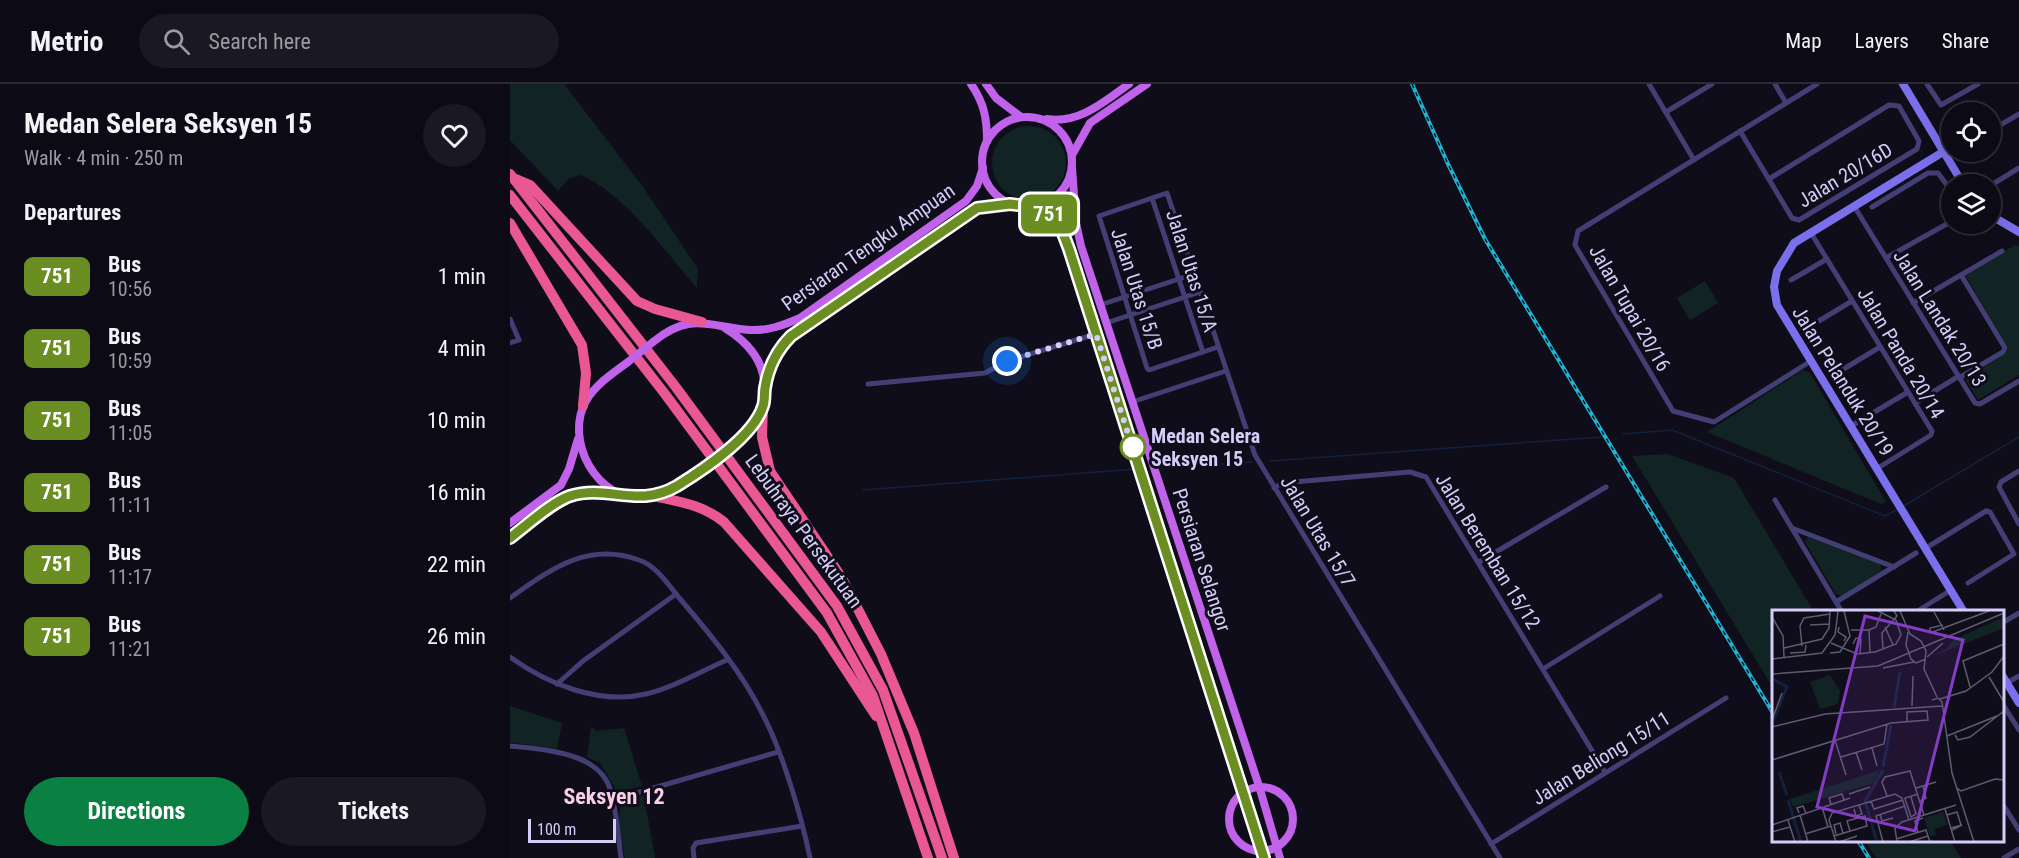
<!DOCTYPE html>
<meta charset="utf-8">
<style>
body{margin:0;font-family:"Roboto Condensed",sans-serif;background:#1a1822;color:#f1f3f6;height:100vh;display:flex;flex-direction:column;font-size:22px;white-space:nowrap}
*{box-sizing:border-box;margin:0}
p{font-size:20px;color:#9a9aa0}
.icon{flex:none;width:33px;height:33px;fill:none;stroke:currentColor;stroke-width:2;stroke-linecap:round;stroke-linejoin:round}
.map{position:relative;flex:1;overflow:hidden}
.drawer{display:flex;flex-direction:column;background:#0c0a14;width:510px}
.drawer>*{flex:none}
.badge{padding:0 12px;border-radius:9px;font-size:21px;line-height:39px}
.buttons{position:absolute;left:1431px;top:18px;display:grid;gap:12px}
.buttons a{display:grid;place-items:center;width:60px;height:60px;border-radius:50%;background:#0c0a14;box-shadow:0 6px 24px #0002,0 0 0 2px #2c2b34;font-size:30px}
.scale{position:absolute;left:18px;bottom:15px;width:88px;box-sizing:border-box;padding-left:6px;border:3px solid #d4cdf8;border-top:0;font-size:16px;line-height:21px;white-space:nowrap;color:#d4cdf8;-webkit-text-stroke:4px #100d1a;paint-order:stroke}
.you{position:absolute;width:30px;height:30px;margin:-15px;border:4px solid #fff;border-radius:50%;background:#1a73e8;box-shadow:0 0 0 9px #1a73e833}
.map>.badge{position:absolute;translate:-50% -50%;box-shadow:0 0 0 3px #fff}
h2{padding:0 24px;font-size:22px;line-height:54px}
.round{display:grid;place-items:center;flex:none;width:63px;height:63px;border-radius:32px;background:#1a1822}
.head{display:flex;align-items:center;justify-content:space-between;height:102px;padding:0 24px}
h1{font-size:28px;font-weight:700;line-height:45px}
.primary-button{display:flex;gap:12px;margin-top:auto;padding:12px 24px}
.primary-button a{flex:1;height:69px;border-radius:36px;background:#0b8043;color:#fff;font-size:24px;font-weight:700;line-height:69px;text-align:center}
.primary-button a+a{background:#1a1822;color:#f1f3f6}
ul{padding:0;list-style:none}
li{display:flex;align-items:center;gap:18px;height:72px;padding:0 24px}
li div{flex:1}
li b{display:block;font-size:22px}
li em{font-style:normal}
li .badge{min-width:66px;font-weight:700;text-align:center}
header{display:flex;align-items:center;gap:36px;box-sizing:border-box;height:84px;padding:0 30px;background:#0c0a14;border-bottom:2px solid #2c2b34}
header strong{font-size:28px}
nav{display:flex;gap:33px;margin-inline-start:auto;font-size:21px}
.search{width:420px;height:54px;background:#1a1822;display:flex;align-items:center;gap:15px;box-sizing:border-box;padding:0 21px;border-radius:33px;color:#9a9aa0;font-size:22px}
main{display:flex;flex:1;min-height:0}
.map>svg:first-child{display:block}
.green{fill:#112323}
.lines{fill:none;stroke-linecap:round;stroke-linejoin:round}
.stream{stroke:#13213d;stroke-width:1.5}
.street{stroke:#433e73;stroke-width:5}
.secondary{stroke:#7b70ec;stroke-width:8}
.primary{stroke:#c062ea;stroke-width:8}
.highway{stroke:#e95794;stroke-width:10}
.rail-casing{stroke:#1cb7d5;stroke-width:4}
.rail{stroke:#100d1a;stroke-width:1.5;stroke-dasharray:4.5;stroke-linecap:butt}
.primary-bridge{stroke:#c062ea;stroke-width:8}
.line-casing{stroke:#fff;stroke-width:14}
.line{stroke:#6b8e23;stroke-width:9}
.walk{stroke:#d4cdf8;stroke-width:6;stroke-dasharray:0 10.8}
.stop-dot{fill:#fff;stroke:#6b8e23;stroke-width:3}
.labels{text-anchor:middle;stroke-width:6;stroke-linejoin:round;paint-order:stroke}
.street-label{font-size:20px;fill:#d4cdf8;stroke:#100d1a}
.stop-label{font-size:20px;font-weight:bold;fill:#d4cdf8;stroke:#100d1a;text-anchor:start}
.quarter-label{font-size:22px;font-weight:bold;fill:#f9cfe7;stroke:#100d1a}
.inset-river{fill:none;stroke:#13213d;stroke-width:3}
.inset-road{fill:none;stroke:#5e5a73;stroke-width:1.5}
.view{fill:#843cc5;fill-opacity:0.15;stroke:#843cc5;stroke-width:3}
.inset-edge{fill:none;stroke:#d4cdf8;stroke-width:3}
</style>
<header>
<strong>Metrio</strong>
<div class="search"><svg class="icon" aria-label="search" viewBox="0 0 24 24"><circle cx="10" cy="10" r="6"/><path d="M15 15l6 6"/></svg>Search here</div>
<nav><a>Map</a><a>Layers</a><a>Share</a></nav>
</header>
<main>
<section class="drawer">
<div class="head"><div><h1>Medan Selera Seksyen 15</h1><p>Walk · 4 min · 250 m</p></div><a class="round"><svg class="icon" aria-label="heart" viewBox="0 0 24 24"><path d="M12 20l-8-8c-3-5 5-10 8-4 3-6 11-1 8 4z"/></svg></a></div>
<h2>Departures</h2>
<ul>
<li><span class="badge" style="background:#6b8e23;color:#fff">751</span><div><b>Bus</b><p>10:56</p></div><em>1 min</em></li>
<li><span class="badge" style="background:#6b8e23;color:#fff">751</span><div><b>Bus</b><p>10:59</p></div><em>4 min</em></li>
<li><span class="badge" style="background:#6b8e23;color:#fff">751</span><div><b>Bus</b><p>11:05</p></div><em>10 min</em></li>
<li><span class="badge" style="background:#6b8e23;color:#fff">751</span><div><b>Bus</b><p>11:11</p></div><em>16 min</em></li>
<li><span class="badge" style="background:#6b8e23;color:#fff">751</span><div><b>Bus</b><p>11:17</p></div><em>22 min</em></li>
<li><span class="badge" style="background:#6b8e23;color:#fff">751</span><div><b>Bus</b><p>11:21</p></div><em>26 min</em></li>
</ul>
<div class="primary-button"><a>Directions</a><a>Tickets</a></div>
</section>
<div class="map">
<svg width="1509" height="774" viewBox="0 0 1509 774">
<rect width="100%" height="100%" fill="#100d1a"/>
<!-- green -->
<g class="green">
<path d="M0,0h54l79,103 55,82 -1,19c-34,-39 -69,-91 -116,-113l-13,4 -10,12 -48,-51z"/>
<circle cx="519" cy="79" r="37"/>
<path d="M1505,161l4,1v129l-41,25 -13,-21 41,-26 2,-4 -43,-74z"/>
<path d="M1195,197l13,22 -28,17 -13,-22z"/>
<path d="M1293,286l7,3 76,129 -5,2 -174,-72z"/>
<path d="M1158,370l66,24 80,134h-41v76l-141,-232z"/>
<path d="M1298,453l72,26 1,8 -39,25 -6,-2 -31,-52z"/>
<path d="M0,622l52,17 -5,26 -47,-7z"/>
<path d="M81,643l6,4 27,-3 18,58 -25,6 -17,-29 -13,-6z"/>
<path d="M134,712l11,62h-30c-2,-12 -12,-49 0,-57 4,-3 14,-4 19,-5z"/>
<path d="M1356,758h85l10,16h-85z"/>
</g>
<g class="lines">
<!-- stream -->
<g class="stream">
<path d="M1113,350l49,-4 213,86 13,-7"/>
<path d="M760,377l331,-24"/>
<path d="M652,384l90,-6"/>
<path d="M353,406l273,-21"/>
<path d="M1392,423l117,-70"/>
</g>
<!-- street -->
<g class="street">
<path d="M1139,0l45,76"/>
<path d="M1265,0l11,19"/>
<path d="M1417,0l14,21 37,-21"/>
<path d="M1156,28l46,-28"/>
<path d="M1441,43l1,1"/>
<path d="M1230,47l52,87 7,2 118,-71 2,-8 -20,-35 -10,-1 -120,74"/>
<path d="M1480,47l29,-17"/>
<path d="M642,114l51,154"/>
<path d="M1490,119l-9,-13 2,-6 26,-16"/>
<path d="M1344,122l121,197 5,1 39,-23"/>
<path d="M1362,123l56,-34h10l14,19"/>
<path d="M1301,149l121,198 -1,4 -53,33"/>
<path d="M1376,174l66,-37"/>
<path d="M1281,196l36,-21"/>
<path d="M1403,219l89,-52"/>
<path d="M590,221l94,-31"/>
<path d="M0,235l9,21 -9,3"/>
<path d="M596,239l94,-31"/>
<path d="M1299,243l43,-26"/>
<path d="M708,263l-69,23 -2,-2 -48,-152 68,-23 88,262 245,403"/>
<path d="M1301,277l-97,61 -41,-11 -98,-166 3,-14 239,-147"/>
<path d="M1327,289l43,-26"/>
<path d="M1449,294l44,-26 2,-4 -44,-73"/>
<path d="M358,300l117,-11 22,-12 89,-27"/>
<path d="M622,318l94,-31"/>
<path d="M1405,319l44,-27"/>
<path d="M1341,342l57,-34"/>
<path d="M1509,387l-18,11 -2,5 20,37"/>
<path d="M764,404l8,-5 128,-11 16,5 179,295"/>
<path d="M1265,416l67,112"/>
<path d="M1282,444l102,39"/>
<path d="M1416,464l60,-37 4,1 24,42 -46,29"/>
<path d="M969,478l127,-75"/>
<path d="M0,514c40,-28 77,-57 129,-38 18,6 30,26 42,40 30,35 62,74 82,115 19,36 39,103 47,143"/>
<path d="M1326,518l80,-49"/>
<path d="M1406,528l35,-22"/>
<path d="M1492,539l17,-10"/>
<path d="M0,573c37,27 89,48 136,37 27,-6 55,-23 81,-34"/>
<path d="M1033,585l117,-73"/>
<path d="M1497,599l12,-7"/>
<path d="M47,600l26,-23 93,-67"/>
<path d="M1492,619l17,27"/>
<path d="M0,662c32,3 89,6 100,43 7,22 8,47 11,69"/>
<path d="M102,716l166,-48"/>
<path d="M1492,719l17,27"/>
<path d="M981,760l235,-146"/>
<path d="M184,774l-1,-10 3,-5 106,-17"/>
<path d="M1494,774l15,-9"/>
</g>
<!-- secondary -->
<g class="secondary">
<path d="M1393,0l60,100"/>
<path d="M1433,68l-149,91 -17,28 -3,16 3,18 187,307"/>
<path d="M1480,131l29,17"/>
<path d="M1492,591l17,28"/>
</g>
<!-- primary -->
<g class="primary">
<path d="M461,0c13,19 16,34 16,57"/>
<path d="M476,0l10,14 25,19"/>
<circle cx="517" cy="78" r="45"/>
<path d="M537,35c32,5 57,-17 82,-35"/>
<path d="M562,71l18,-32 57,-39"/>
<path d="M562,83l4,56 5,23 178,540 21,72"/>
<path d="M524,123c24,10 26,19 35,42l195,609"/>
<path d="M215,244c50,31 52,78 9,116"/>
<path d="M143,258c38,-31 56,-15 97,-12 18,1 34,-5 50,-12l166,-117 11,-15 6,-18"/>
<path d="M118,278c-16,12 -37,25 -45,45 -17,43 22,103 72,89 19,-5 35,-19 51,-31"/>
<path d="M255,303l13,-38 13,-13 180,-126 39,-6"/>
<path d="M0,439l51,-38 8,-16 9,-30"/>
<path d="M0,454l59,-42 53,-1"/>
<circle cx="751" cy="735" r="32"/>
</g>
<!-- highway -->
<g class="highway">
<path d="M0,90l165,212 162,220 46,84 59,168"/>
<path d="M6,95l14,6 107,116 18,8 47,13"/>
<path d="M0,111l155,199 162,219 46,83 55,162"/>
<path d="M0,139l72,122 4,28 -3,33"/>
<path d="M253,321l-1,32 8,34 72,107 39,76 33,79 40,125"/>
<path d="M144,412c27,6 49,9 70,26l97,110 55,84"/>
</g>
<!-- rail casing -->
<g class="rail-casing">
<g id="rail">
<path d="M902,0l36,80 37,75 288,474"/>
<path d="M1349,758l10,16"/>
</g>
</g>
<!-- rail -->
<use href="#rail" class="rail"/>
<!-- primary-bridge -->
<g class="primary-bridge">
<path d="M118,278l25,-20"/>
<path d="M196,381l28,-21"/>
</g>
</g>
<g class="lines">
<!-- line casing -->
<g class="line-casing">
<path id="line" d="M0,454c16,-12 42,-36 60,-42 38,-12 67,13 107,-10 26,-16 77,-50 86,-80 2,-5 1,-12 2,-18 3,-20 11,-37 26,-52l186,-128 33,-4 24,3 15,6 10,10 10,26 195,609"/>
</g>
<!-- line -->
<use href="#line" class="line"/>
<!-- walk -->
<path class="walk" d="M497,277l89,-27 38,118 -1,-5"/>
</g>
<!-- markers -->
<circle class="stop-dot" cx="623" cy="363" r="12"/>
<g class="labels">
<!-- street labels -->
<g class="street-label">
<text transform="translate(1335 91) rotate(-31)" y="7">Jalan 20/16D</text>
<text transform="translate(358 163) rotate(-35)" y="7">Persiaran Tengku Ampuan</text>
<text transform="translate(682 187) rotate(72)" y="7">Jalan Utas 15/A</text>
<text transform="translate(627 205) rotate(72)" y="7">Jalan Utas 15/B</text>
<text transform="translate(1120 224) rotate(60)" y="7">Jalan Tupai 20/16</text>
<text transform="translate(1430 234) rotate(58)" y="7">Jalan Landak 20/13</text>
<text transform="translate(1391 269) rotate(59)" y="7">Jalan Panda 20/14</text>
<text transform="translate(1333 297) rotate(58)" y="7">Jalan Pelanduk 20/19</text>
<text transform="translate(294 447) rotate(54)" y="7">Lebuhraya Persekutuan</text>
<text transform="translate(808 447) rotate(59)" y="7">Jalan Utas 15/7</text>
<text transform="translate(978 467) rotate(58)" y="7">Jalan Beremban 15/12</text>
<text transform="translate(692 476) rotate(72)" y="7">Persiaran Selangor</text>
<text transform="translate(1091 674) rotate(-32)" y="7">Jalan Beliong 15/11</text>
</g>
<!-- stop labels -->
<g class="stop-label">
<text x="641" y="359">Medan Selera<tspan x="641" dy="23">Seksyen 15</tspan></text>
</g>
<!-- quarter labels -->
<g class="quarter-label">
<text x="104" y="720">Seksyen 12</text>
</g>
</g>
<!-- overview -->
<g transform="translate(1262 526)">
<rect width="232" height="232" fill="#100d1a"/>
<path d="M232,7v11l-73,29 16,-9 6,-8zM58,65l10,16 -2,13 -18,5 -10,-27zM108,160l-6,13 -81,24 -3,-8zM171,202l4,13 -13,4 2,6 -6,1 -6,-18z" fill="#112323"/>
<path class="inset-river" d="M122,97l6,-35M0,113l15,-36 -14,-8M111,157l8,-42M7,162l8,23M16,190l13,42M105,232l-12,-41 18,-31"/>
<path class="inset-road" d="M128,1l10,23 11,7 5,10 -2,18 13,28M162,2l10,18M0,7l11,19 1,21M38,15l19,-1M67,17l-1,5 8,5 -2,4M113,17l8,18M79,20h18M97,20l1,23M97,20l7,-3 5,-13M136,22l-2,13 5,14 5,4 10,-4M158,23l59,-22M158,23v-5l13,-3M59,33l26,11 18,-2 21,-8 5,-9 -5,-15 -18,-9M81,34l3,-6 5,1 -1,14M30,36l-2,-20 4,-8 26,-4M12,38l38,-9 7,-11 1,-17M111,39l-1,-16 15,-17 -3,-5M18,43l15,-1 1,-7M58,43l10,-1 10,-16 -6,-25M155,47l16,-14M0,49l50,-6 13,-18 3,-24M111,58l31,-6M0,64l106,-8 126,-53M217,67l15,25M198,77l-7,-26 41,-17M168,89l26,-8 26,-19 12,-16M160,90l6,-2 4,4 10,71 22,69M140,96l1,-30M0,110l10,-27M0,117l53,-13 117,-8M183,125l3,5 12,-3 34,-26M175,126l50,-20M63,130l11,35M100,138l5,18M84,142l6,18M69,147l43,-13 3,-20M0,150l119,-37 37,-3 -1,-9 -20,1v9M144,178l20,-6M185,178l4,3 34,-12 9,1M77,184l21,-7M115,186l-5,-14 3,-5 25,-6 14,44M139,187l5,17 -5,3 -6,-18v-1l13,-4M99,191l3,8 29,-9M148,191l6,-3 -3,-12M59,194l-2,-6 13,-4 2,6M50,197l6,20M82,199l2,7 6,-2 -3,-9M173,199l10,33M27,203l-2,-5 6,-2 3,7M108,204l2,7 11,-3M28,205l8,27M175,205l10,-3 4,13M16,210l7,22M0,215l78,-27M179,218l11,-3 -10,5M0,222l18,-5M146,223l-3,-12 8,-3M33,224l26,-8M64,224l-2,-9 6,-2 3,10M62,226l33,-10 -2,-10 -18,5 3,10M124,229l30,-9 4,12M64,232l-7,-22 3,-7 63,-19 7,4 7,22M67,232l18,-6M111,232l-7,-26 29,-10M125,232l-2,-14 7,-6 54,-17M137,232l19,-6"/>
<path class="view" d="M93,6l98,24 -48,191 -98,-24z"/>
<rect width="232" height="232" class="inset-edge"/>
</g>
</svg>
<div class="buttons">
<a><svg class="icon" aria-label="locate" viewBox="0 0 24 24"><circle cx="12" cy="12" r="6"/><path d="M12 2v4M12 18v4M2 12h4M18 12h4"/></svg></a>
<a><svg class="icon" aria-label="layers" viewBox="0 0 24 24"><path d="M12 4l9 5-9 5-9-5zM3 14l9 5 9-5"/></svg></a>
</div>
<div class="scale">100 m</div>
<div class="you" style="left:497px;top:277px"></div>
<b class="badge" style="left:539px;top:130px;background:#6b8e23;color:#fff">751</b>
</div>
</main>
